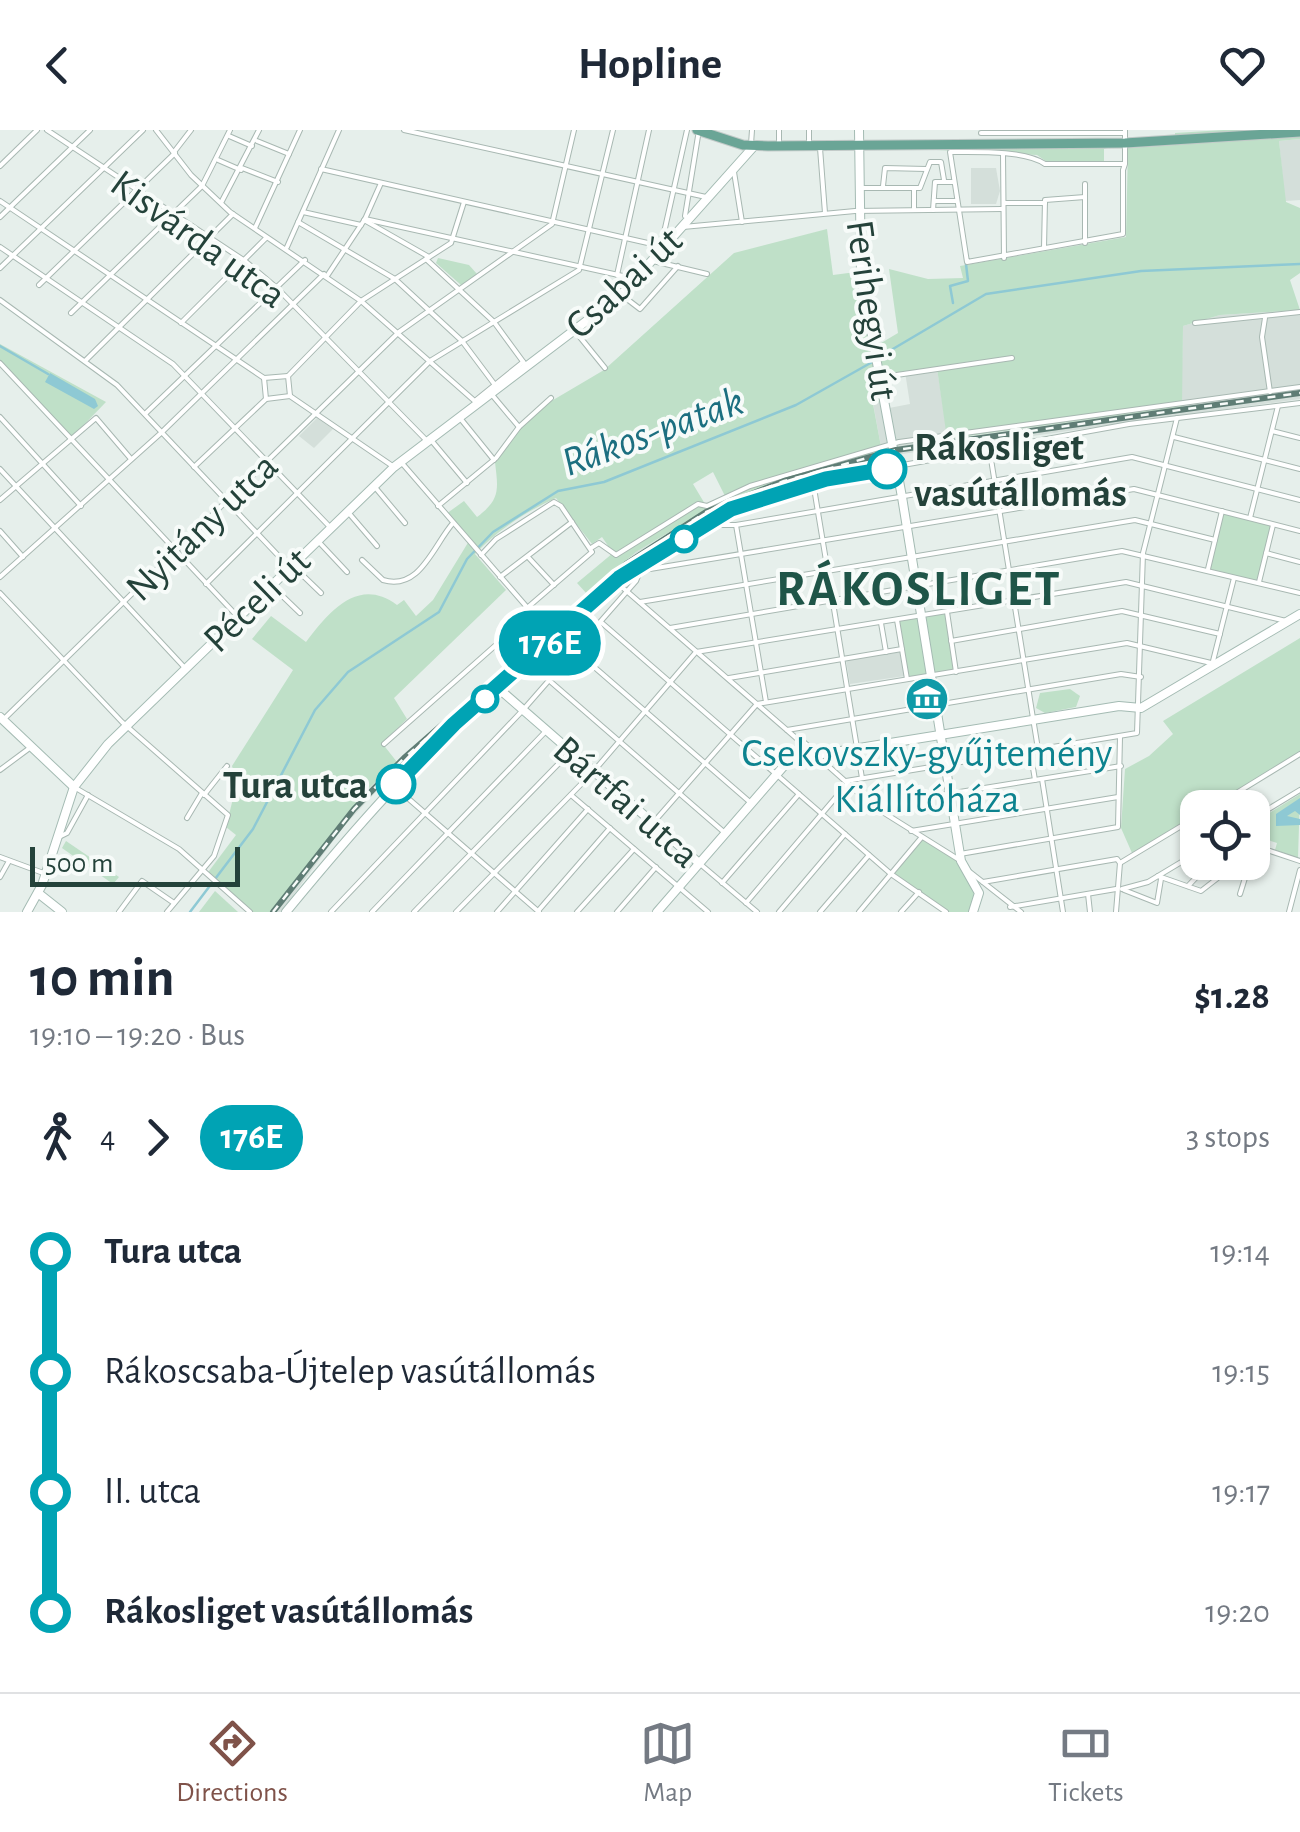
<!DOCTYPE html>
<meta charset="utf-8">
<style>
body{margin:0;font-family:"Alegreya Sans",sans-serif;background:#f6f6f7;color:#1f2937;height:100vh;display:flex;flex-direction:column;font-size:38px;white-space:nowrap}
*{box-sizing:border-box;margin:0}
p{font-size:32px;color:#747a83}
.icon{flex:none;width:55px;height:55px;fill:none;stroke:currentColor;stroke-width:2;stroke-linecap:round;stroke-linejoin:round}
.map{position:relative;height:782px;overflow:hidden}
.sheet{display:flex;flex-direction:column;background:#fff;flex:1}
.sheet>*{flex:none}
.badge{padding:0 20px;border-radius:32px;font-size:35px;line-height:65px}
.controls{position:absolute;left:1180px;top:660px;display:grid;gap:20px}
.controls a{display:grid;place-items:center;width:90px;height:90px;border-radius:20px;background:#fff;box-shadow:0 2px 8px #0004;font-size:50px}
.scale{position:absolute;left:30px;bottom:25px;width:210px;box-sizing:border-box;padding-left:10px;border:5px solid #24423a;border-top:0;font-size:28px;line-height:35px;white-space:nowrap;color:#24423a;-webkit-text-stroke:8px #f7fbf9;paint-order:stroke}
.map>.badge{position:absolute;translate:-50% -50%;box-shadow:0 0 0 5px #fff}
.legs{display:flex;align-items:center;gap:15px;height:110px;padding:0 30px;font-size:32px}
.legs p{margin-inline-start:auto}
.headline{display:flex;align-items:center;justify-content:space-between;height:170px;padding:0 30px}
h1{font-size:55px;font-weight:600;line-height:75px}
ul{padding:0 30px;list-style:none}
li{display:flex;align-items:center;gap:35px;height:120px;font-size:38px}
li i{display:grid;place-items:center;width:15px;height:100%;margin:0 12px;background:currentColor}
li i::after{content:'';width:25px;height:25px;margin:-12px;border:8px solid;border-radius:50%;background:#fff}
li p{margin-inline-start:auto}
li:first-child i{background:linear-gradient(#0000 50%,currentColor 0)}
li:last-child i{background:linear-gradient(currentColor 50%,#0000 0)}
header{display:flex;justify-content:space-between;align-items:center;height:130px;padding:0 30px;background:#fff;font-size:45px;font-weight:600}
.tab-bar{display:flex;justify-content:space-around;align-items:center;height:140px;border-top:2px solid #e0e1e3;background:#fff;font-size:28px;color:#747a83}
.tab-bar a{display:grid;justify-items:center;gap:5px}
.tab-bar .current{color:#7f5249}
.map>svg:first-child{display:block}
.built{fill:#d4dfda}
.green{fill:#bfe0c8}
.water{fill:#8ec9d4}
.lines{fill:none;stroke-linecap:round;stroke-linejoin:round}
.stream{stroke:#8ec9d4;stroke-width:2.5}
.street-casing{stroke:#a8b8b2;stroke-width:6}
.secondary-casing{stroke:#a4bbb3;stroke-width:10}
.primary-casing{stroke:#c2cac8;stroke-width:11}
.street{stroke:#fff;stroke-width:4}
.secondary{stroke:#fff;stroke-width:8}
.primary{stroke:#6aa596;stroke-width:9}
.rail-casing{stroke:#5f7d75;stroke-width:6}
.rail{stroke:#f7fbf9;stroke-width:2.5;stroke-dasharray:8;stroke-linecap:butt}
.line-1-casing{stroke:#fff;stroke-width:22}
.line-1{stroke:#00a3b4;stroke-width:15}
.stop-1-dot{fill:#fff;stroke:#00a3b4;stroke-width:5}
.labels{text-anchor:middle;stroke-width:8;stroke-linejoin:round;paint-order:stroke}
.street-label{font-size:40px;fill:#24423a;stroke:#f7fbf9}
.stop-label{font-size:40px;font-weight:bold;fill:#24423a;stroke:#f7fbf9;text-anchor:start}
.culture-label{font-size:40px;fill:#0d838f;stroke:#f7fbf9}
.water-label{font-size:42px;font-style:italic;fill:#1c6f80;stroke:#f7fbf9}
.district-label{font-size:50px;font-weight:bold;letter-spacing:2.5px;fill:#1f5548;stroke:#f7fbf9}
</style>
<header><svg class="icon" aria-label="back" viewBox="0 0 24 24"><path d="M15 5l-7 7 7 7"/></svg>Hopline<svg class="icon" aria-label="heart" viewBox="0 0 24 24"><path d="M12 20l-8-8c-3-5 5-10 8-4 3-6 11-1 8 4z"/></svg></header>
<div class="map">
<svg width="1300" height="782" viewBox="0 0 1300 782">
<rect width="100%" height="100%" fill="#e6efeb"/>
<!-- built -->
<g class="built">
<path d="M1300,9v61l-15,1 -6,-60z"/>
<path d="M971,38h25l4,23 -4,13h-25z"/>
<path d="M1300,180v89l-413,57 -113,31 -95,44 -77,56 -202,179 -56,60 -63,86h-10l97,-123 268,-237 85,-49 102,-37 59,-14 -9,-49 13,-3 3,8 21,-4 -5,-32 32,-4 11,71 233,-32 2,-81 37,-11z"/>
<path d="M317,288l16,11 -19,19 -15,-12z"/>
<path d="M901,522l4,24 -55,8 -4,-24z"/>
</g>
<!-- green -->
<g class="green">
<path d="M1223,0h77v9l-21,2 7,61 14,6v65l-10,7 10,30 -80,5 -37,11 -1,81 -235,32 -10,-71 -55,8 4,24 -13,4 9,48 -59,14 -96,34 -14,-28 -20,12 15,25 -72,43 -49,42 -10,-11 36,-30 -11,-16 -10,7 -36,-46c-31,14 -58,32 -81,56l31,36 -112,108 13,21 -25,24 15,19 -29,27 -97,123h-19l-46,-37 30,-40 -10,-8 11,-45 -5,-16 61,-96 -41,-31 19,-23 35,26c23,-30 52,-66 91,-37l7,-5 12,16 17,-16 36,-59 -23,-27 18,-13 13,16c24,-18 21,-28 18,-55l24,-34 24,-22 61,-36 130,-117 93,-24 6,46 23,-3 15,77 27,-16 -9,-64 39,10 35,-1 -3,-12 166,-29 2,-89 47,-3v-12z"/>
<path d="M916,15h202l-14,4v13h-57l-10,-7 -121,-6z"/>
<path d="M438,128l31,7 8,9 -16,11 -25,-22z"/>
<path d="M0,214l106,58 -35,36 -71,-78z"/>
<path d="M1222,381l51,14 -14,57 -51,-13z"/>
<path d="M947,482l9,60 -49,7 -10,-59z"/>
<path d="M1300,508v116l-90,53 -12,1 -1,7 -65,38 -11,-25 4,-59 24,-13 24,-22 -10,-13z"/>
<path d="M1070,559l10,7 -4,11 -31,6 -9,-5 4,-15z"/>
<path d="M1300,664l-2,64 -23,-8 2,-7 -9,-3 -3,6 -12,-5v-18z"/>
<path d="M921,708l40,23 18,32 -6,19h-27l-55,-38z"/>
<path d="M66,711l53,36 -6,7 -51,-36z"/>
<path d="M215,761l23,21h-39z"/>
</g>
<!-- water -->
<g class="water">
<path d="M50,243l45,26 3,7 -4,3 -49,-27z"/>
<path d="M1300,668v17l-5,-4 -8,5 13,3v6l-24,1v-12z"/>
</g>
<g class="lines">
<!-- stream -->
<g class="stream">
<path d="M953,173l-3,-17 18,-5 -2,-17"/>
<path d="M0,216l48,28"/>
<path d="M881,226l105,-62 155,-23 159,-7"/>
<path d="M190,782l63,-83 62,-119 33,-38 91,-60 28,-53 26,-27 65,-41 46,-9 192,-77 78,-44"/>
</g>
<!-- street casing -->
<g class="street-casing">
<g id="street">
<path d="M47,0l198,131 32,27 151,154"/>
<path d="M156,0l35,45 39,37 131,89 117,103"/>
<path d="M404,0l302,67"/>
<path d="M981,3h144"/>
<path d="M229,6l23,10"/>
<path d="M257,11l32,13"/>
<path d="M751,14l1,-14"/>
<path d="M809,15v-15"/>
<path d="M779,16v-16"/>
<path d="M820,18l5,65"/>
<path d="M174,22l17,-22"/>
<path d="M1003,24l1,104"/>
<path d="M218,30l23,10"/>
<path d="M1125,34h-80c-20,-14 -69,-12 -95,-12l17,110 156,-28v-64l2,-6v-34"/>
<path d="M0,36l37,-36"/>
<path d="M242,38l36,14"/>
<path d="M321,39l340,77"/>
<path d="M734,42l8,50"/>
<path d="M883,56l2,-18 41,1"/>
<path d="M860,58h60l10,-26h11l3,18"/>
<path d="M914,58v20"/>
<path d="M0,71l264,177"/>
<path d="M222,71l37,-71"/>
<path d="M934,71h23"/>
<path d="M1005,73h40"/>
<path d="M933,80l2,-28h19"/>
<path d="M303,82l58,13"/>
<path d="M685,86l14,-86"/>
<path d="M0,87l90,-87"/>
<path d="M365,89l267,59"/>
<path d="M364,90l65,37"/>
<path d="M298,92l97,57 67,62 33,44"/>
<path d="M683,97l172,-16 147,-2"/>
<path d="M255,98l45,-98"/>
<path d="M1085,113v-59"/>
<path d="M661,116l26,-116"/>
<path d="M0,117l173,117 155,161"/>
<path d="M287,117l52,-117"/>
<path d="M1044,118l1,-48 40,-3"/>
<path d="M426,129l68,63 33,45"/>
<path d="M653,131l54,13"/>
<path d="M0,138l143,-138"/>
<path d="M617,145l32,-145"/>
<path d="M327,146l38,-57 16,-36"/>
<path d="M39,155l136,-132"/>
<path d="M623,166l17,13 38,-43"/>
<path d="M0,170l117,85 172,182"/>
<path d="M71,183l131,-127 28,-56"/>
<path d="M1265,188l-3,19 8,55"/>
<path d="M181,193l85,-85"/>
<path d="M1195,193l105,-11"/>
<path d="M575,201l30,37"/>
<path d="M85,231l148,-147"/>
<path d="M0,233l238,254"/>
<path d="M288,246l73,-75 90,-58 13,-41"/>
<path d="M883,247l129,-19"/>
<path d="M264,248l24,-2 2,20"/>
<path d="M264,248l2,21 24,-3"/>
<path d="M290,266l104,71"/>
<path d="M493,266l26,31"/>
<path d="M476,270l47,-38"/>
<path d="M146,283l159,-153"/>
<path d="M0,287l81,89"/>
<path d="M460,288l34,42"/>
<path d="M1272,301l28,7"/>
<path d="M1174,307l126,32"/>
<path d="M431,310l36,43"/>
<path d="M990,323l48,296"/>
<path d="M401,332l131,151 219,190"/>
<path d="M194,337l72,-68"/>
<path d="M0,339l185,199"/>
<path d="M813,352l49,296"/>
<path d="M374,356l31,37"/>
<path d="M0,370l96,-82 35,41"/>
<path d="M438,376l58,-48 23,-31 32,-29"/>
<path d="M347,381l30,35"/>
<path d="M1250,388l28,-112"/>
<path d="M707,395h29l396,-68 168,43"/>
<path d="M736,395l30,177"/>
<path d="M0,401l23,26"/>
<path d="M317,410l30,32"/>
<path d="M591,418l8,-5 17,12 82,-51 9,2 43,-20 149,-44 401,-55"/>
<path d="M1266,423l34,9"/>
<path d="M481,425l15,-16 58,-37 7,4 31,46 -65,56"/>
<path d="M528,427l26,28"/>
<path d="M362,430l21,20c37,11 50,-34 70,-57"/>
<path d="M292,435l29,28"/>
<path d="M639,436l5,4 490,-81 166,42"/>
<path d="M1208,439l14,-58"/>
<path d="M0,447l161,-144 163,-159"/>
<path d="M500,447l72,-55"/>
<path d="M615,451l188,163"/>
<path d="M1259,452l14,-57"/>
<path d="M206,454l224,-223 149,-91 34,-140"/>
<path d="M271,455l29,28"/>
<path d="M0,463l122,129 106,93 -14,41 -47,56"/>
<path d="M640,472l495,-82 80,20"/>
<path d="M947,482l9,60"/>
<path d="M897,490l10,59"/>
<path d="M602,493l289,251 55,38"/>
<path d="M881,493l5,29"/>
<path d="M670,498l452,-77 178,42"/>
<path d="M951,511l171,-30 98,23"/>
<path d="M1212,535l22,-87"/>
<path d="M729,548l173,-29"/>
<path d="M551,552l174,151"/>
<path d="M498,558l121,-110 112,-69 95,-30 303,-55 171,-21"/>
<path d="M3,590l396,-388 153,-108 22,-94"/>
<path d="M787,600l334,-56 20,3"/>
<path d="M384,614l148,-131"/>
<path d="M1030,620l5,30"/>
<path d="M817,626l56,50 88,55"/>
<path d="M0,640l31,-23"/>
<path d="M1042,649l21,133"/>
<path d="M846,651l291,-48 6,-180 34,-135"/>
<path d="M74,657l105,62 71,63"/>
<path d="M395,657l144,125"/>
<path d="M204,665l23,-29"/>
<path d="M571,665l137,117"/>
<path d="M873,676l248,-40"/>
<path d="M1212,678l88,-54"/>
<path d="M187,688l15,-25"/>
<path d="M1252,689l48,-29"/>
<path d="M653,693l104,-119 370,-61 84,20"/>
<path d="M911,701l207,-34"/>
<path d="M61,706l6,-3 21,-38"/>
<path d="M1252,715l48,16"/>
<path d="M1252,721h1"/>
<path d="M960,724l158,-27 2,-90"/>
<path d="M0,727l46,17"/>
<path d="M699,733l58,49"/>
<path d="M1120,733l78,-47"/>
<path d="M970,742l51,40"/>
<path d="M1158,746l43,15 31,-24 17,-3"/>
<path d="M0,747l9,-16"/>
<path d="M983,752l134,-23 3,4"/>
<path d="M722,753l77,-89"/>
<path d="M1188,756l23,-24"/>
<path d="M1122,759l26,-7 50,-30"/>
<path d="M1124,760l33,13 4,-24"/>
<path d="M1088,764l2,18"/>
<path d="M1240,764l10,-32"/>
<path d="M746,773l102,-120"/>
<path d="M1010,777l106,-18"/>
<path d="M538,781l72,-83"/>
<path d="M119,782l23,-31 32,22"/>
<path d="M331,782l192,-202 113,-129 5,-12"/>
<path d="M372,782l174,-181"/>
<path d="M414,782l156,-160"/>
<path d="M456,782l137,-140 103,-120 430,-70 160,39"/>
<path d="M497,782l91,-103"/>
<path d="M577,782l57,-63"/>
<path d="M617,782l39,-45"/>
<path d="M779,782l66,-78"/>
<path d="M820,782l49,-57"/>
<path d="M859,782l62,-74"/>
<path d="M901,782l18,-20"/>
<path d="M1116,782l4,-49"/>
<path d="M1289,782l11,-42"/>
</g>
</g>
<!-- secondary casing -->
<g class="secondary-casing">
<g id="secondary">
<path d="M859,0l2,147 41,220 59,364 18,32 -6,19"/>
<path d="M0,587l74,70"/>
<path d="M38,763l24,19"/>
<path d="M27,782l15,-27 32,-98 34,-43 286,-277 228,-173 133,-149"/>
<path d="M286,782c66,-80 132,-157 212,-224l201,175"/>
<path d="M657,782l146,-168 13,11 303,-49 22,2 159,-94"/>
</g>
</g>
<!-- primary casing -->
<g class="primary-casing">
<path id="primary" d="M697,0l46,15 25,1 357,-3 175,-11"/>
</g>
<!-- street -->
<use href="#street" class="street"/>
<!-- secondary -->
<use href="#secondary" class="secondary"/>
<!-- primary -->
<use href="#primary" class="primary"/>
<!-- rail casing -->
<g class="rail-casing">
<path id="rail" d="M273,782l81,-103 50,-51 222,-194 80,-52 78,-31 112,-31 404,-57"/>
</g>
<!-- rail -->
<use href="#rail" class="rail"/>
</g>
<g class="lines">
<!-- line-1 casing -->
<g class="line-1-casing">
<path id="line-1" d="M396,654l58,-60 165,-146 112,-69 95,-30 61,-10"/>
</g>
<!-- line-1 -->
<use href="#line-1" class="line-1"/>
</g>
<!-- icons -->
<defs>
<g id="museum-disc" transform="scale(2.25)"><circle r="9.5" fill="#0f9aa8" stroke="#f7fbf9"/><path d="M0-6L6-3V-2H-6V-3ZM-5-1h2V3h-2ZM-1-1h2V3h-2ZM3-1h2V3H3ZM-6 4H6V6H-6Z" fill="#fff"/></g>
</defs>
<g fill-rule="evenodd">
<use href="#museum-disc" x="927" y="569"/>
</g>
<!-- markers -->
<g class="stop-1-dot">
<circle cx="887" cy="339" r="18"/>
<circle cx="684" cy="409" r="12"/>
<circle cx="485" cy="569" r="12"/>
<circle cx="396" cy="654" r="18"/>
</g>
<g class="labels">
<!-- street labels -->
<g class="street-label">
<text transform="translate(199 108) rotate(36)" y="14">Kisvárda utca</text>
<text transform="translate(623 152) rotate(-43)" y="14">Csabai út</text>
<text transform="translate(873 180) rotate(82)" y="14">Ferihegyi út</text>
<text transform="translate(201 396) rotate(-44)" y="14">Nyitány utca</text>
<text transform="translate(256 469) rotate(-44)" y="14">Péceli út</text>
<text transform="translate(627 671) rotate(41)" y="14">Bártfai utca</text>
</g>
<!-- stop labels -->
<g class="stop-label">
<text x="914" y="330">Rákosliget<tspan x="914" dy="46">vasútállomás</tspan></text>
<text x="368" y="668" text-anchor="end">Tura utca</text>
</g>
<!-- culture labels -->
<g class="culture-label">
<text x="927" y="636">Csekovszky-gyűjtemény<tspan x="927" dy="46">Kiállítóháza</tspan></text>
</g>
<!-- water labels -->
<g class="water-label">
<text transform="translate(652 300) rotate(-20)" y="15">Rákos-patak</text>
</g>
<!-- district labels -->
<g class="district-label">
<text x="919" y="475">RÁKOSLIGET</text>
</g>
</g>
</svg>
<div class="controls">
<a><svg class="icon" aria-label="locate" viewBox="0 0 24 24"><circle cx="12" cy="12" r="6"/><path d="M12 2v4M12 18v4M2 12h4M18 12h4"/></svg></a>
</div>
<div class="scale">500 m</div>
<b class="badge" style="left:550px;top:513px;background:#00a3b4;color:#fff">176E</b>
</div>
<section class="sheet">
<div class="headline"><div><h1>10 min</h1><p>19:10 – 19:20 · Bus</p></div><b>$1.28</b></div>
<div class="legs"><svg class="icon" aria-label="walk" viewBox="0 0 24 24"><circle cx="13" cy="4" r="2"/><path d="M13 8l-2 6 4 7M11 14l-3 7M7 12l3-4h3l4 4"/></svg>4<svg class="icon" aria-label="forward" viewBox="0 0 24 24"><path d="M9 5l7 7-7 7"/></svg><b class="badge" style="background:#00a3b4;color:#fff">176E</b><p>3 stops</p></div>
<ul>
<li><i style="color:#00a3b4"></i><b>Tura utca</b><p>19:14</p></li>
<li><i style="color:#00a3b4"></i><span>Rákoscsaba-Újtelep vasútállomás</span><p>19:15</p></li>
<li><i style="color:#00a3b4"></i><span>II. utca</span><p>19:17</p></li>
<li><i style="color:#00a3b4"></i><b>Rákosliget vasútállomás</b><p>19:20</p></li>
</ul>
</section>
<nav class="tab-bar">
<a class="current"><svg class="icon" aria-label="directions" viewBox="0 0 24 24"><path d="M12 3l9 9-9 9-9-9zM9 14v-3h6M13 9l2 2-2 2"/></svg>Directions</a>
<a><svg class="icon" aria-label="map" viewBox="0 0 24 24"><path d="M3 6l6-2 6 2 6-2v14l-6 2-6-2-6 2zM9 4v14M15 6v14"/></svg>Map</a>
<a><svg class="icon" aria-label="tickets" viewBox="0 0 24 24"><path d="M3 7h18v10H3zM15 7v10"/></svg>Tickets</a>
</nav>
